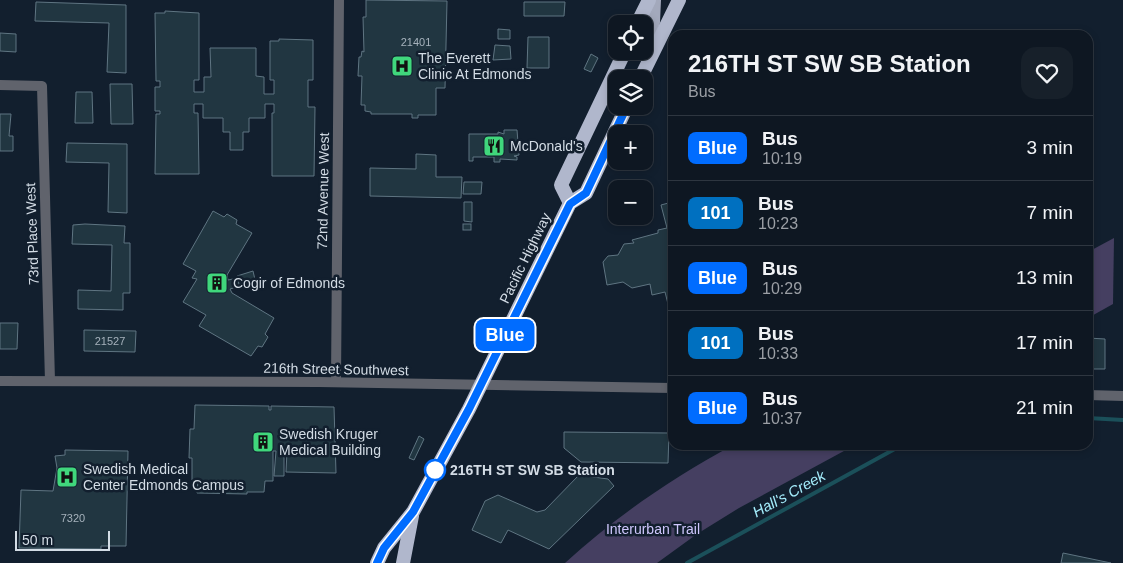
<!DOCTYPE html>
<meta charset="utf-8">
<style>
body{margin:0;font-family:Arial,sans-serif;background:#17202a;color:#f1f3f6;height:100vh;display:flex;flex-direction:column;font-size:19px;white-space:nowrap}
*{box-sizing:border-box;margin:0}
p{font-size:16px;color:#9b9fa5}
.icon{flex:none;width:28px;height:28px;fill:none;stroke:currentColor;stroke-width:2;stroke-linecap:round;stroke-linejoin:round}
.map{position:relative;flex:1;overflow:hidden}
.panel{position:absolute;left:668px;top:30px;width:425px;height:420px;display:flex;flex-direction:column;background:#0e1722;border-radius:15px;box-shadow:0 2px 8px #0003,0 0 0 1px #2e3640}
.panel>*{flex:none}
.badge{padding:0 10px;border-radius:8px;font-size:18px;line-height:32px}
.controls{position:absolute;left:608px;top:15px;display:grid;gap:10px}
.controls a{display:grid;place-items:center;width:45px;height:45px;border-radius:10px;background:#0e1722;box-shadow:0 2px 8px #0003,0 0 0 1px #2e3640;font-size:25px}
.scale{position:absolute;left:15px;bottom:12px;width:95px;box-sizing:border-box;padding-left:5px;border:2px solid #d3dce5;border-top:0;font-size:14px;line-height:18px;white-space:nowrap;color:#d3dce5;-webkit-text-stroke:4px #121f2e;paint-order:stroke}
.map>.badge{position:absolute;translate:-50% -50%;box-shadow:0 0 0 2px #fff}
.round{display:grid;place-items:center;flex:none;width:52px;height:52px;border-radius:15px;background:#17202a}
.summary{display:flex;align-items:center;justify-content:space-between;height:85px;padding:0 20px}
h1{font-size:24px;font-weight:800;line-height:38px}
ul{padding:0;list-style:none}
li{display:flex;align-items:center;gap:15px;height:65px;padding:0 20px;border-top:1px solid #2e3640}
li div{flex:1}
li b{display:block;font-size:19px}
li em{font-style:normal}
li .badge{min-width:55px;font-weight:700;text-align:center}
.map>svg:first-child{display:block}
.green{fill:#453f61}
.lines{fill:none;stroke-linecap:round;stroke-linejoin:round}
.stream{stroke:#1b505a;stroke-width:4}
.building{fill:#213641;stroke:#5f7582}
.minor{stroke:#60636c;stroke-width:10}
.tertiary{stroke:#60636c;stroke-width:10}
.primary{stroke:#a3a9bc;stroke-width:12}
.trunk{stroke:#b0b7cc;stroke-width:14}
.line-casing{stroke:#fff;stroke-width:11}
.line{stroke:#006cff;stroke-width:8}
.stop-dot{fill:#fff;stroke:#006cff;stroke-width:2.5}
.labels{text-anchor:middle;stroke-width:5;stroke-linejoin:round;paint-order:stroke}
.number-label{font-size:11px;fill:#a6b2bc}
.poi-label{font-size:14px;fill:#d3dce5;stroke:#121f2e;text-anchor:start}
.street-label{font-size:14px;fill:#d3dce5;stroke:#121f2e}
.stop-label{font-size:14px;font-weight:bold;fill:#d3dce5;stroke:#121f2e;text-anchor:start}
.park-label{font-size:14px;fill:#cfc7fd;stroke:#121f2e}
.water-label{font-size:15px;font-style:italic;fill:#a4edfc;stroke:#121f2e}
</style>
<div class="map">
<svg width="1123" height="563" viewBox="0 0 1123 563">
<rect width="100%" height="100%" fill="#121f2e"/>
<!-- green -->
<g class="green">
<path d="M1114,238l-1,66 -25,14v-66z"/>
<path d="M733,445h122l-116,63 -42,26 -40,29h-92c51,-47 108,-85 168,-118z"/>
</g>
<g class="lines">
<!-- stream -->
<g class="stream">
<path d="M1088,418l35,2"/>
<path d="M687,563l215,-118"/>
</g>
</g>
<!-- building -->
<g class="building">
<path d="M366,0l81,1 -2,87h-9v27h-18v3h-6v-4h-41v-2l-6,-1v-6h-4l1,-29h-4l1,-19h2l1,-6 2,1 -1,-35h3z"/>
<path d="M36,2l90,3v68l-19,-1 2,-49 -74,-2z"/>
<path d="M524,2h41l-1,14h-40z"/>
<path d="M165,11l34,2v67h-5v12h10v-15h7l-1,-29h46v28l8,1v17h10v-14h-4v-39h9v-2l34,1v40h-5v27h7l-1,69h-42v-63h2v-9h-9v14h-16v14h-6v18h-13v-18h-7v-14h-20v-14h-9v9h4l1,61h-44l1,-60h4v-3h-5v-24h5v-6h-4l-1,-68h10z"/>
<path d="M498,29l12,1v9h-12z"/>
<path d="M0,33l16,1v18l-16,-1z"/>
<path d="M528,37h21v31h-22z"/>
<path d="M495,45l15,1 1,13 -18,1z"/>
<path d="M591,54l7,4 -7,14 -7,-3z"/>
<path d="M110,84h22l1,40h-22z"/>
<path d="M76,92h16l1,31h-18z"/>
<path d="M0,114h11l-2,22h4v15h-13z"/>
<path d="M504,130h13l2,25 -5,1 3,1v3l-17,-1v3h-6v-5h-21v4h-4v-27h29v-2l6,2z"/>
<path d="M67,143l60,1v69l-19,-1 1,-49 -43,-1z"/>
<path d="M416,154l20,1v22h26l-1,21 -91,-2v-28l46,1z"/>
<path d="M464,182h18l-1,12h-18z"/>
<path d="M464,202h8v20l-8,-1z"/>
<path d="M672,202v101l-4,1 -3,-12 -13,3 -2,-11 -18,4 -9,-6 -16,3 -4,-23 5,-6 10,-1 6,-11 10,-1 -2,-3 26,-7v-3l9,-2 -6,-23z"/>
<path d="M213,211l11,6 3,-3 10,6 -1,4 16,9 -25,42 1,5 10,-2 2,8 -10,3 2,4 42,25 -9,16 3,3 -6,10 -4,-1 -7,10 -52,-30 7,-11 -23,-13 14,-23 -5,-1 4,-7 -13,-7z"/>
<path d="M85,224l40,2 -1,17h6v50h-7v17l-45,-1v-19l33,1 1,-46 -40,-1 1,-19z"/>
<rect x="463" y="224" width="8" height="6"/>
<path d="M253,271l3,13 -16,4 -3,-12z"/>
<path d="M0,323h18l-1,26h-17z"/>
<path d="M84,330l52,1 -1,21 -51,-1z"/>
<path d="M1088,338l17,1v30h-17z"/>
<path d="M195,405l74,1v4h2v-4l63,1 2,66 -50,-1 1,-21h-3v25h-10l2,-25h-3v30h-8l-1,11h-17v2l-50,-1 1,-13h-6v-22h-3l1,-29h4z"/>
<path d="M564,432l105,1 -1,30 -87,-1 -17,-14z"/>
<path d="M419,436l5,3 -10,21 -5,-2z"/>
<path d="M65,450l63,1 -2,95h-25v3l-82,-1 2,-58 32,1 4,-23 -2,-12 10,-1z"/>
<path d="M579,475l29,4 6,7 -65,63 -41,-19 -7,13 -29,-13 13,-29 13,-6 39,17 8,-2z"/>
<path d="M1063,553l48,10h-50z"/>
</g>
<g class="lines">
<!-- minor -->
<path class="minor" d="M0,85l42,1 8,295"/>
<!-- tertiary -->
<g class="tertiary">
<path d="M0,381l319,1 353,6"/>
<path d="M336,382l3,-382"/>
<path d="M1088,395l35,1"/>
</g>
<!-- primary -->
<path class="primary" d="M655,0l-1,22 -6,17 8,8"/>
<!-- trunk -->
<g class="trunk">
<path d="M637,24l12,-24"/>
<path d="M640,79l39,-79"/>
<path d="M570,203l-9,-18 64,-134"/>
<path d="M377,563l7,-15 29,-36 56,-103 101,-206 16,-10 41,-87"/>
<path d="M403,563l9,-47"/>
</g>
</g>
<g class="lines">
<!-- line casing -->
<g class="line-casing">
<path id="line" d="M377,563l7,-15 29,-36 56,-103 101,-205 16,-11 41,-87"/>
</g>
<!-- line -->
<use href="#line" class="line"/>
</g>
<!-- icons -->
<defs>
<g id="hospital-square" transform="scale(1.125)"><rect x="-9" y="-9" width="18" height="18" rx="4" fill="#40d77c" stroke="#121f2e"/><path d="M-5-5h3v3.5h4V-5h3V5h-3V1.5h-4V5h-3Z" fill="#111"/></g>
<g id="restaurant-square" transform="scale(1.125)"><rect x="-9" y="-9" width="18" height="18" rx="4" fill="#40d77c" stroke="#121f2e"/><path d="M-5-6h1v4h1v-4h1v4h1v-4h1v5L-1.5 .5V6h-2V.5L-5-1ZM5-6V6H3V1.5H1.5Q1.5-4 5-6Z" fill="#111"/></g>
<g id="building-square" transform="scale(1.125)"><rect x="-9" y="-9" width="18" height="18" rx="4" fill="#40d77c" stroke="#121f2e"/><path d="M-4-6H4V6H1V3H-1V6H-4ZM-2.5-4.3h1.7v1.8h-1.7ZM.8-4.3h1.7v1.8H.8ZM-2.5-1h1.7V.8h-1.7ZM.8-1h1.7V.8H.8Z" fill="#111"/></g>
</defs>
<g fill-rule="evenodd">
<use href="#hospital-square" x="402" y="66"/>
<use href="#restaurant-square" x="494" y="146"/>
<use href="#building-square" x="217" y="283"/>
<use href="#building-square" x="263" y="442"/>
<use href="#hospital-square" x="67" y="477"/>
</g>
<!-- markers -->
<circle class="stop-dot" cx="435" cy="470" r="10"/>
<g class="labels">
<!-- number labels -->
<g class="number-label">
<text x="416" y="46">21401</text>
<text x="110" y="345">21527</text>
<text x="73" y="522">7320</text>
</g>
<!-- poi labels -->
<g class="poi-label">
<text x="418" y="63">The Everett<tspan x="418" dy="16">Clinic At Edmonds</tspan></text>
<text x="510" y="151">McDonald's</text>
<text x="233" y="288">Cogir of Edmonds</text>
<text x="279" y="439">Swedish Kruger<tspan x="279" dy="16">Medical Building</tspan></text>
<text x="83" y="474">Swedish Medical<tspan x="83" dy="16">Center Edmonds Campus</tspan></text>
</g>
<!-- street labels -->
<g class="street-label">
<text transform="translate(323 191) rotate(-89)" y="5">72nd Avenue West</text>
<text transform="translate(32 234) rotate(-92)" y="5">73rd Place West</text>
<text transform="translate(525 258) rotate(-64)" y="5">Pacific Highway</text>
<text transform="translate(336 369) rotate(1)" y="5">216th Street Southwest</text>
</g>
<!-- stop labels -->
<g class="stop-label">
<text x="450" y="475">216TH ST SW SB Station</text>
</g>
<!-- park labels -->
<g class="park-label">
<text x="653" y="534">Interurban Trail</text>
</g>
<!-- water labels -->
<g class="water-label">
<text transform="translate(789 494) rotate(-29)" y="5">Hall's Creek</text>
</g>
</g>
</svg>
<div class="controls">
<a><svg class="icon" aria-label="locate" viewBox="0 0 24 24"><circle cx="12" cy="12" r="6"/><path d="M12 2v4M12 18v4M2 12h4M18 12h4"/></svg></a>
<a><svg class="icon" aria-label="layers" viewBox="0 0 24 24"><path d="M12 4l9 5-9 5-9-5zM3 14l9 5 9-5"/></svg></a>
<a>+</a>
<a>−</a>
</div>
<div class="scale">50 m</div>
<b class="badge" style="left:505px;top:335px;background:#006cff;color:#fff">Blue</b>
<section class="panel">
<div class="summary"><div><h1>216TH ST SW SB Station</h1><p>Bus</p></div><a class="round"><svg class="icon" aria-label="heart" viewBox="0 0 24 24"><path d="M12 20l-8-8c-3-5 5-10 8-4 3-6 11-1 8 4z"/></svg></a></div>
<ul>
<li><span class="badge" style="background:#006cff;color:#fff">Blue</span><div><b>Bus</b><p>10:19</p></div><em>3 min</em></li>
<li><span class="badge" style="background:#0070c0;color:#fff">101</span><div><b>Bus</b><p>10:23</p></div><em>7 min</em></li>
<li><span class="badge" style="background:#006cff;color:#fff">Blue</span><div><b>Bus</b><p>10:29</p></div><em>13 min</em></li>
<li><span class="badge" style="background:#0070c0;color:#fff">101</span><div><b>Bus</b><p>10:33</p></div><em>17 min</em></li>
<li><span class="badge" style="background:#006cff;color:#fff">Blue</span><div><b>Bus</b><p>10:37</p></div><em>21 min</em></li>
</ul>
</section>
</div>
